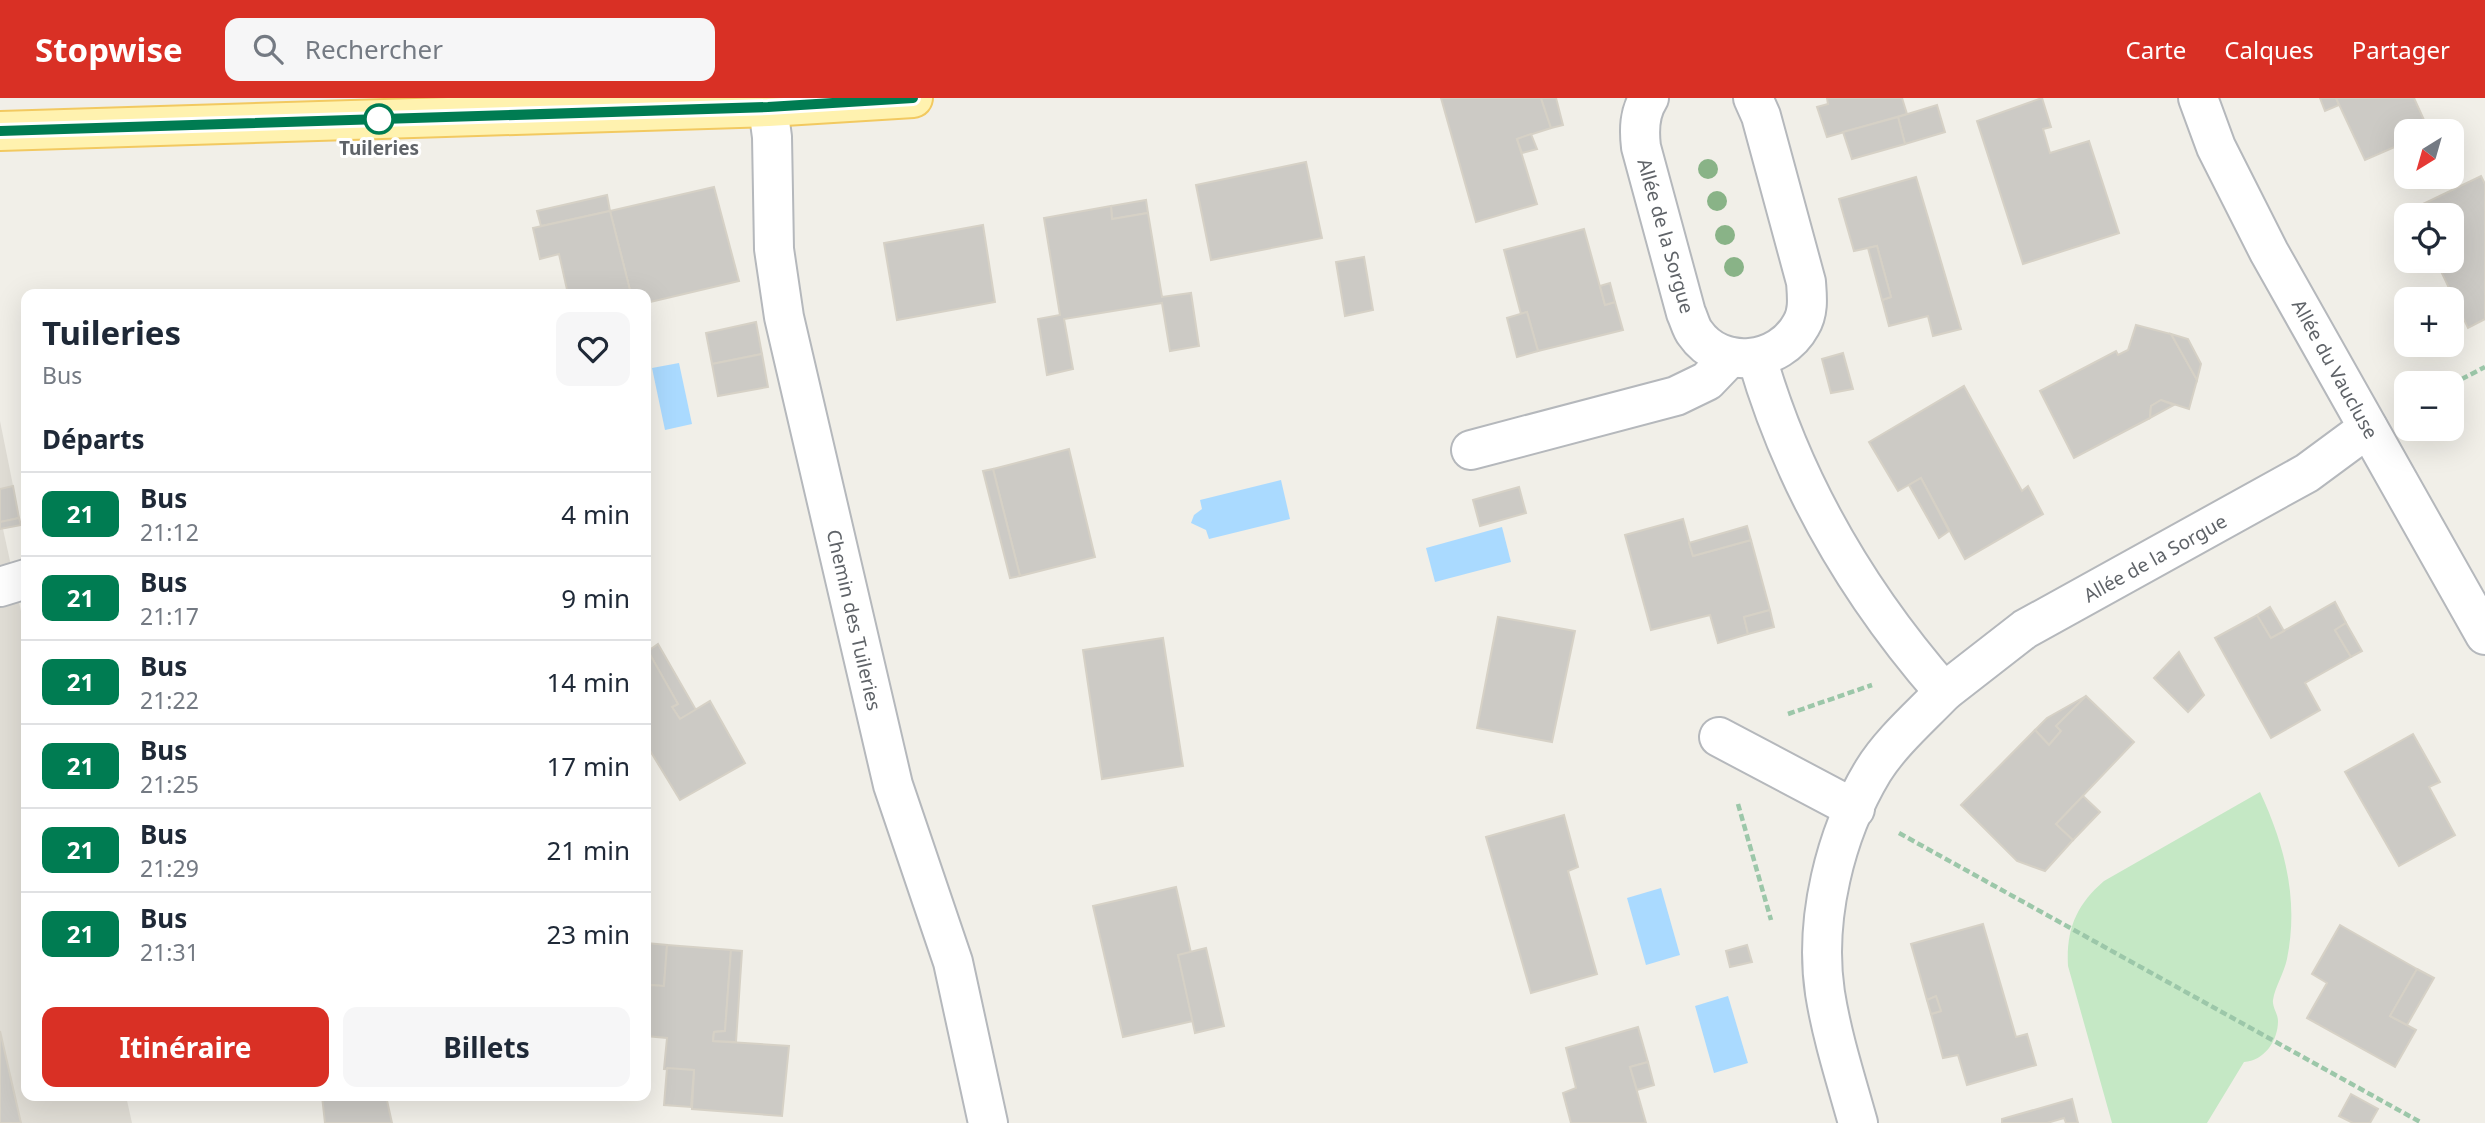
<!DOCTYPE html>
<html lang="fr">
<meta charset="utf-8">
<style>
body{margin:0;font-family:"Noto Sans",sans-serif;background:#f6f6f7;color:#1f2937;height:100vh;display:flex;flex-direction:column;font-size:26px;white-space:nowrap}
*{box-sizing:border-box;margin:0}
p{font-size:23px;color:#747a83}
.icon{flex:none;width:38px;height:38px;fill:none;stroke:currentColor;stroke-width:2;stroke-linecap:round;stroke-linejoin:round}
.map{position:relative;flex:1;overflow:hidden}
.sheet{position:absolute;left:21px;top:191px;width:630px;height:812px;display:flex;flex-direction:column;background:#fff;border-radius:14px;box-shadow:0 7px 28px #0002}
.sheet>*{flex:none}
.badge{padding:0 14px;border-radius:10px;font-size:24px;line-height:46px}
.needle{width:46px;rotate:217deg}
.tools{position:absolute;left:2394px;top:21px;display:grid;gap:14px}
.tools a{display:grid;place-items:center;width:70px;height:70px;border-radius:14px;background:#fff;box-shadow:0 7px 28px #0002;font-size:35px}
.map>.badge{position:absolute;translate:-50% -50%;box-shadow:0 0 0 4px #fff}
h2{padding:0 21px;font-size:26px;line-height:63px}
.round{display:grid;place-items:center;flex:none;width:74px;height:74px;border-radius:14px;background:#f6f6f7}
.head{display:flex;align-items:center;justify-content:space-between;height:119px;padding:0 21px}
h1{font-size:33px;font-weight:700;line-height:52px}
.cta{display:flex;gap:14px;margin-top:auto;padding:14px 21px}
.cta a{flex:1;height:80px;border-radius:14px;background:#d93025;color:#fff;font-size:28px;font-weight:700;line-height:80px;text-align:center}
.cta a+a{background:#f6f6f7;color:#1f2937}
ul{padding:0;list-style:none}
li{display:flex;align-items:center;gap:21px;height:84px;padding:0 21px;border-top:2px solid #e0e1e3}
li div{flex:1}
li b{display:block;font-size:26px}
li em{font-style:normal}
li .badge{min-width:77px;font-weight:700;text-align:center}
header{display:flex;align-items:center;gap:42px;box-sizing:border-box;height:98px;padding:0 35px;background:#d93025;color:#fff}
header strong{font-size:33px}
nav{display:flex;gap:38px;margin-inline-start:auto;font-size:24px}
.search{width:490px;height:63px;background:#f6f6f7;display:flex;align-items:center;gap:18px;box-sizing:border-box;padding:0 24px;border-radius:14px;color:#747a83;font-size:26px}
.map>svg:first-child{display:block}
.education{fill:#e1ded6}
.green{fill:#c5e8c5}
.water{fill:#aadaff}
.building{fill:#cccac5;stroke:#d6d1c6;stroke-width:2}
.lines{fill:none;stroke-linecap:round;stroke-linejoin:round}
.minor-casing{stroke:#b5b8bc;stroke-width:42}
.major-casing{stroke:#f2c960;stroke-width:42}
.path{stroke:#9cc7a9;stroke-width:4.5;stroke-dasharray:7 3.5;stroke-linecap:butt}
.minor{stroke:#fff;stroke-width:38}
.major{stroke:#fff2af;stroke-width:38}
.tree{fill:#89b387}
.line-casing{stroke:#fff;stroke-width:16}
.line{stroke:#007c52;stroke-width:10}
.stop-dot{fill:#fff;stroke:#007c52;stroke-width:3.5}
.labels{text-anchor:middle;stroke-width:6;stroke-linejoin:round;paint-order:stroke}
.stop-label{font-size:19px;font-weight:bold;fill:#5f6368;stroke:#fff}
.street-label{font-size:19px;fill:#5f6368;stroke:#fff}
</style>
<header>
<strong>Stopwise</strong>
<div class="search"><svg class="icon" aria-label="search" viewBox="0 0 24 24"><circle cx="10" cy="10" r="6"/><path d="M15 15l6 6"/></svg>Rechercher</div>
<nav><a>Carte</a><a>Calques</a><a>Partager</a></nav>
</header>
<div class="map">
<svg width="2485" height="1025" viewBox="0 0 2485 1025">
<rect width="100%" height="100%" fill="#f1efe8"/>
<!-- education -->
<path class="education" d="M0,323l21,104 -18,4 23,105v462h100l6,27h-132z"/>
<!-- green -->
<path class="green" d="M2260,694c25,54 39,108 27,167 -3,14 -12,28 -14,41 -1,7 5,14 5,21 0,20 -14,40 -34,41l-37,61h-95l-44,-157c-2,-36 8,-61 36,-85z"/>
<!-- water -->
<g class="water">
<path d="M679,265l13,61 -27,6 -13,-62z"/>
<path d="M1281,382l9,39 -81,20 -3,-9 -15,-7 3,-8 8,-6 -2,-9z"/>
<path d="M1502,429l9,35 -76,20 -9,-34z"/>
<path d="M1661,790l19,67 -34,10 -19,-67z"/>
<path d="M1728,898l20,67 -34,10 -19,-67z"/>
</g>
<!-- building -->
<g class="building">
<path d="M1441,0h100l10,30 -34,11 20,65 -61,18z"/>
<path d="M1541,0h15l7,27 -12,3z"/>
<path d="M1827,0h75l5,16 -80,23 -10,-30 11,-3z"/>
<path d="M2042,0l9,29 -8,2 7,24 39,-12 30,92 -96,31 -46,-143z"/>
<path d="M2320,0h16l3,7 -14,6z"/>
<path d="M2336,0h78l15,33h-23v11l-41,18z"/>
<path d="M1937,7l8,27 -40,12 -7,-27z"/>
<path d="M1898,19l7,27 -53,15 -9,-27z"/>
<path d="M1531,36l6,15 -15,4 -5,-14z"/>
<path d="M1306,64l16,76 -111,22 -15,-75z"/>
<path d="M2481,78l4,8v135l-17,9 -29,-61 13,-6v-46h-23l-6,-11z"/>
<path d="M1916,79l45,152 -28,7 -5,-20 -39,10 -7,-26 9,-3 -14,-51 -23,5 -15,-52z"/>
<path d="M714,89l25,94 -93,22v-9h-15l-21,-83z"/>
<path d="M607,97l3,16 -69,15 -4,-15z"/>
<path d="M1146,102l2,13 -36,6 -1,-13z"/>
<path d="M2423,106l6,11h-15l-2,-5z"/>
<path d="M1111,108l1,13 36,-6 14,84 29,-4 8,53 -29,5 -8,-48 -98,16 9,50 -26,6 -9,-56 22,-4 -16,-97z"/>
<path d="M610,113l21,83h-63l-9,-40 -19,5 -7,-31z"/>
<path d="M983,127l12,77 -98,18 -13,-77z"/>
<path d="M1584,131l21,76 10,-3 8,28 -85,21 -11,-39 -6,2 -17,-64z"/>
<path d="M1877,148l14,51 -9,3 -14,-52z"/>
<path d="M1364,159l9,53 -28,6 -9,-54z"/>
<path d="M1610,185l5,19 -10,3 -5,-19z"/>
<path d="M1527,214l11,39 -21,6 -10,-39z"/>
<path d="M756,224l6,32 -50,10 -6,-31z"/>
<path d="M2136,227l35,9 26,46 -8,29 -28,-9 -10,6 -1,12 -76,40 -34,-67 76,-40 2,4 10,-5z"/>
<path d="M2171,236l17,5 13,25 -4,16z"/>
<path d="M1843,255l10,36 -22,4 -9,-34z"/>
<path d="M762,256l6,33 -50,9 -6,-32z"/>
<path d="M1964,288l58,105 6,-5 15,28 -78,45 -44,-81 -23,13 -29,-49z"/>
<path d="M2161,302l13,5 -24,13 1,-12z"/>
<path d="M1069,351l26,108 -75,19 -27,-107z"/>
<path d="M993,371l27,107 -10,2 -27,-107z"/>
<path d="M1921,380l28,53 -10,7 -30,-53z"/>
<path d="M13,388l6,32 -19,4v-33z"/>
<path d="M1519,389l7,26 -46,13 -7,-26z"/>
<path d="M19,420l2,7 -21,4v-7z"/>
<path d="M1683,421l10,37 58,-16 19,70 -26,7 4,17 -30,9 -8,-28 -59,15 -26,-95z"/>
<path d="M1747,428l4,14 -58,16 -4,-13z"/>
<path d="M2335,504l11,21 -11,7 16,27 -46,26 15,27 -49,28 -56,-100 42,-23 14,23z"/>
<path d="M2270,509l14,24 -13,7 -14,-23z"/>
<path d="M1770,512l4,17 -26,7 -4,-17z"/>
<path d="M1498,519l77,14 -23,111 -75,-14z"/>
<path d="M2346,525l16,28 -11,6 -16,-27z"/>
<path d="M1163,540l20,128 -81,13 -19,-129z"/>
<path d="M658,546l38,66 -16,9 -8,-12 6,-3 -30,-53z"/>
<path d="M648,553l30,53 -6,3 8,12 30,-18 35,62 -65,37 -34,-56z"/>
<path d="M2179,554l25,43 -16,17 -34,-34z"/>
<path d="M2086,598l-30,30 5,5 -12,14 -14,-15 12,-12z"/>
<path d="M2086,598l48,46 -78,82 17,16 -28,31 -28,-10 -56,-56 74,-75 14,15 12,-14 -5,-5z"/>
<path d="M2413,636l27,48 -11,5 26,48 -56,31 -54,-94z"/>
<path d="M2083,698l17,16 -27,28 -17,-16z"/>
<path d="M1564,717l14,52 -10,4 29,103 -66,19 -45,-156z"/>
<path d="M1176,789l15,66 -13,2 15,66 -70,16 -30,-131z"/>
<path d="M1983,826l33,113 11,-3 9,31 -69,20 -9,-30 -15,3 -12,-44 10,-3 -5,-15 -9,4 -16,-56z"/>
<path d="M2340,827l77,44 -27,47 26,14 -21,37 -88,-49 20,-35 -15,-9z"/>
<path d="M646,845l21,2 -3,41 -14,-1 -2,31z"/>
<path d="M667,847l64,5 -6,81 -11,1 -1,9 76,5 -7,70 -90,-7 2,-39 -30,-1 3,-31 -21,-2v-2l4,-49 14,1z"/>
<path d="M1747,847l5,17 -22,5 -4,-16z"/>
<path d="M1206,850l18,78 -29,7 -17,-78z"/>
<path d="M731,852l11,1 -6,91 -23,-1 1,-9 11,-1z"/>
<path d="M2417,871l17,9 -27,47 -17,-9z"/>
<path d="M1936,898l5,15 -10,3 -4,-14z"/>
<path d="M1638,929l10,35 -18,5 16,56h-75l-8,-30 13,-5 -10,-40z"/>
<path d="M0,933l21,92h-21z"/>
<path d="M1648,964l6,23 -17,5 -7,-23z"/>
<path d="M667,970l27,2 -3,37 -27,-2z"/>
<path d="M2351,996l27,15 -8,14h-17l-14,-7z"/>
<path d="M322,998h64l6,27h-67z"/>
<path d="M2072,1001l6,24h-12l-2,-5 -17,5h-45v-4z"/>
</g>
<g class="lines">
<!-- minor casing -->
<g class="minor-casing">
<g id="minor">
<path d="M1649,0c-10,15 -10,32 -8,49l45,166c3,6 5,15 9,20 26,38 85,31 106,-8 8,-13 6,-29 5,-43l-45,-166 -8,-18"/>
<path d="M2198,0l18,49 53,105 216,383"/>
<path d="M768,9l4,30 2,112 10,68 109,468 60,177 35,161"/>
<path d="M1757,260c36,124 102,237 187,334l81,-63 282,-156 61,-45"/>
<path d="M1471,352l205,-54 31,-15 23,-24"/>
<path d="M0,489l26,-8"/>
<path d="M1719,639l136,72"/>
<path d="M1858,1025c-12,-43 -26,-86 -33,-130 -11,-73 10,-159 48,-222 18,-29 47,-54 71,-79"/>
</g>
</g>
<!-- major casing -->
<g class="major-casing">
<path id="major" d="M0,33l768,-24 145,-9"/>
</g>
<!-- path -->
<g class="path">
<path d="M2452,286l33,-17"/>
<path d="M1788,616l84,-29"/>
<path d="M1738,706l33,116"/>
<path d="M1899,735l523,290"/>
</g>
<!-- minor -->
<use href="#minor" class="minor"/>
<!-- major -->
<use href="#major" class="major"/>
</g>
<!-- trees -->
<g class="tree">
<circle cx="1708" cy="71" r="10"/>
<circle cx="1717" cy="103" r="10"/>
<circle cx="1725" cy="137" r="10"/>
<circle cx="1734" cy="169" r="10"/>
</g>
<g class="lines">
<!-- line casing -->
<g class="line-casing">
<path id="line" d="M0,33l768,-24 145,-9"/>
</g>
<!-- line -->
<use href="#line" class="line"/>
</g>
<!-- markers -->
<circle class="stop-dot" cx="379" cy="21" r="14"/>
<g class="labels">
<!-- stop labels -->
<g class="stop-label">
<text x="379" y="57">Tuileries</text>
</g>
<!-- street labels -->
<g class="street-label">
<text transform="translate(1666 138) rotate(74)" y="7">Allée de la Sorgue</text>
<text transform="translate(2335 271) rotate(61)" y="7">Allée du Vaucluse</text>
<text transform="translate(2155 460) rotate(-29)" y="7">Allée de la Sorgue</text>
<text transform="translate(854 522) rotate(77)" y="7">Chemin des Tuileries</text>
</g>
</g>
</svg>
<div class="tools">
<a><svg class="needle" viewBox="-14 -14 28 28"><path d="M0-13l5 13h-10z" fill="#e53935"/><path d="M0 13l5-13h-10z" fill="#747a83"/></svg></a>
<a><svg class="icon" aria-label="locate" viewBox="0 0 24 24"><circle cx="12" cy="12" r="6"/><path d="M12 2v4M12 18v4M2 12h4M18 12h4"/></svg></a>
<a>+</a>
<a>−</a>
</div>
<section class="sheet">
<div class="head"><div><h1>Tuileries</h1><p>Bus</p></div><a class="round"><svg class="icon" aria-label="heart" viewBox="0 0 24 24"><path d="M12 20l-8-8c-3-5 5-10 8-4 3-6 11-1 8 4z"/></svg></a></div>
<h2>Départs</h2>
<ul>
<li><span class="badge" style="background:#007c52;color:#fff">21</span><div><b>Bus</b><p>21:12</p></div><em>4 min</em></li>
<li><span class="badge" style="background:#007c52;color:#fff">21</span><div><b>Bus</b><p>21:17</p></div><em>9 min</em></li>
<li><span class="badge" style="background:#007c52;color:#fff">21</span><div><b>Bus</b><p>21:22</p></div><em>14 min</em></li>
<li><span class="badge" style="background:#007c52;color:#fff">21</span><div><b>Bus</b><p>21:25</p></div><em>17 min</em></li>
<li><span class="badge" style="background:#007c52;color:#fff">21</span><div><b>Bus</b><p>21:29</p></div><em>21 min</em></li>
<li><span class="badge" style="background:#007c52;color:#fff">21</span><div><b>Bus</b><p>21:31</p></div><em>23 min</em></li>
</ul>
<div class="cta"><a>Itinéraire</a><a>Billets</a></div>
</section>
</div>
